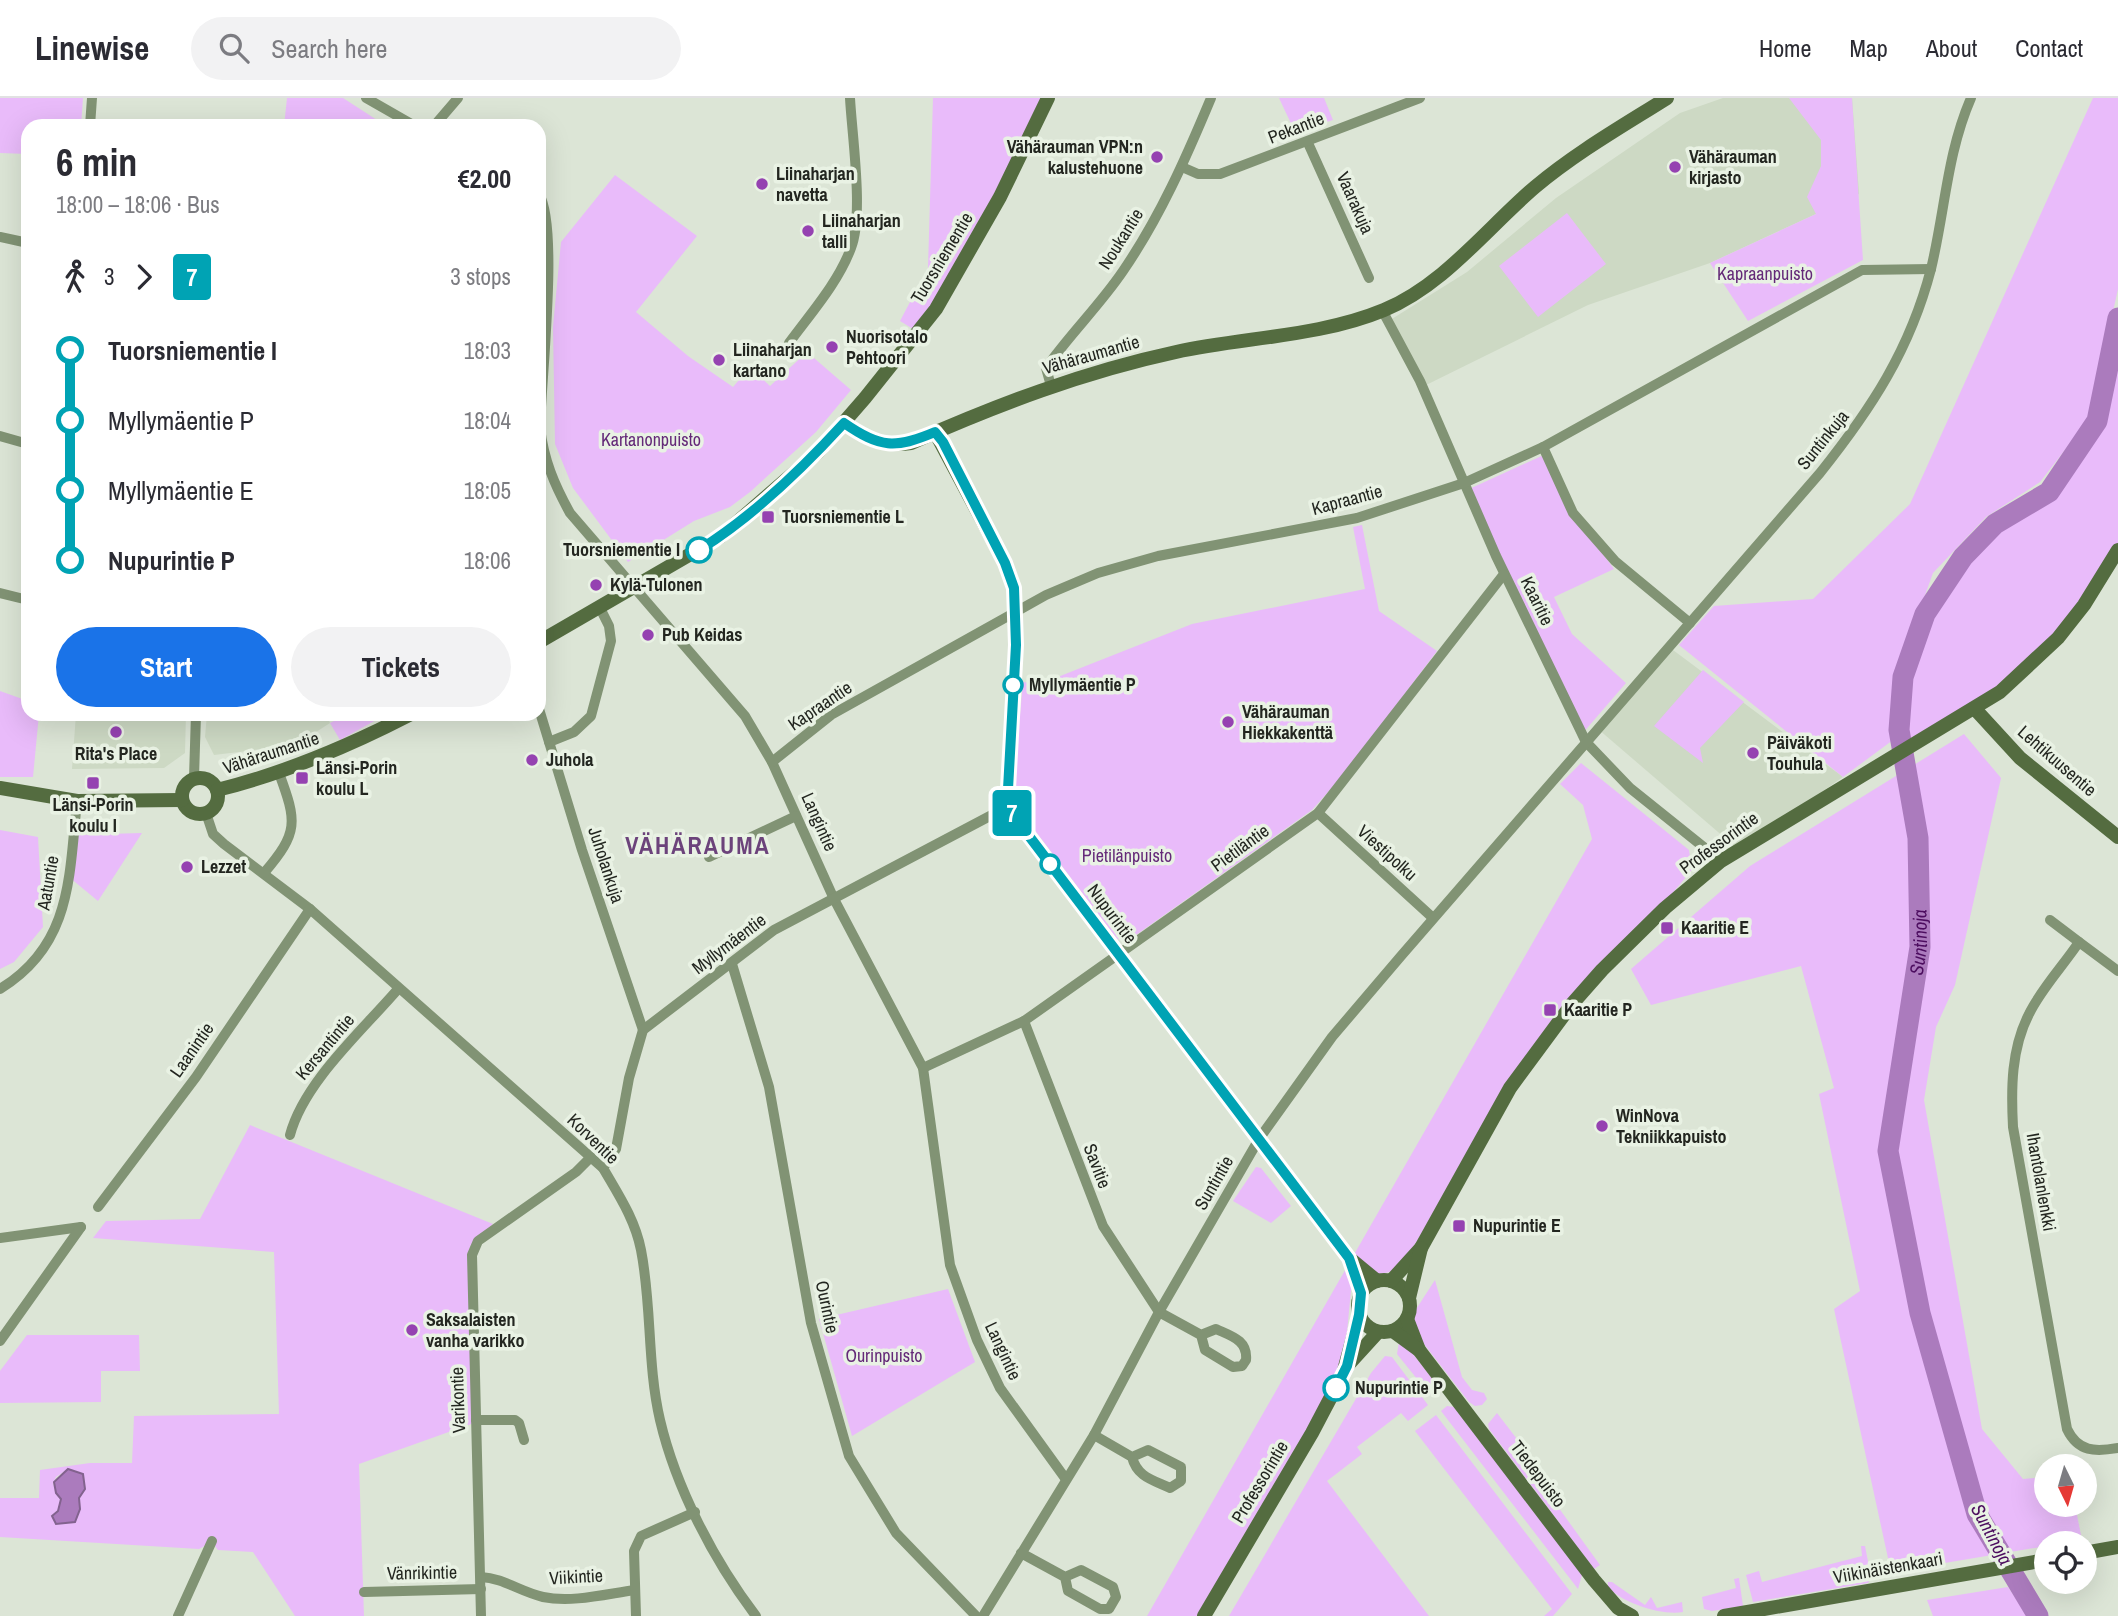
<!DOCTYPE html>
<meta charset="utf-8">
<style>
body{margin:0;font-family:"Archivo Narrow",sans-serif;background:#f2f2f3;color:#2b2b33;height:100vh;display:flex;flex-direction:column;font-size:26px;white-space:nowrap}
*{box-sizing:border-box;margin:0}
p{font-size:23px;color:#7c7c81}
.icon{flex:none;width:38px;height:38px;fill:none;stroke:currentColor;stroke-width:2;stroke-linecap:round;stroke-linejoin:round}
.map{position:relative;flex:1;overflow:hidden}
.panel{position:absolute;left:21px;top:21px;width:525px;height:602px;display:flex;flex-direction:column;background:#fff;border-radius:21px;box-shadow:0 7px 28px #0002}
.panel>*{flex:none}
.badge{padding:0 14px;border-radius:5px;font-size:24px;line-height:46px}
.needle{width:46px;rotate:175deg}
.fabs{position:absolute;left:2034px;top:1356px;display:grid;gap:14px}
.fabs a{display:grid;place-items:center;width:63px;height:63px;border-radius:50%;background:#fff;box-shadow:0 7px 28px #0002;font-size:35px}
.map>.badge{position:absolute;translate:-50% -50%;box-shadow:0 0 0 4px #fff}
.legs{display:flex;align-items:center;gap:10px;height:77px;padding:0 35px;font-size:23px}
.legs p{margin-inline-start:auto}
.overview{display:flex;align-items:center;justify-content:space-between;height:119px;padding:0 35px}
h1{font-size:38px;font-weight:800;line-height:52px}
.primary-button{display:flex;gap:14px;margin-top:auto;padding:14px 35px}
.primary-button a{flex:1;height:80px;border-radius:42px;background:#1a73e8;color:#fff;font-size:28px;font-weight:800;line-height:80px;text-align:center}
.primary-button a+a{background:#f2f2f3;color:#2b2b33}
ul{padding:0 35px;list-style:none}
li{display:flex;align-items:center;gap:24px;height:70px;font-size:26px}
li i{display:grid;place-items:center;width:10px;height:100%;margin:0 9px;background:currentColor}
li i::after{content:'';width:18px;height:18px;margin:-9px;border:5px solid;border-radius:50%;background:#fff}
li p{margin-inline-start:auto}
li:first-child i{background:linear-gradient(#0000 50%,currentColor 0)}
li:last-child i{background:linear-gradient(currentColor 50%,#0000 0)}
header{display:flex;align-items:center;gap:42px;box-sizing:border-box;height:98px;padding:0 35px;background:#fff;border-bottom:2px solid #e1e1e2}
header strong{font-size:33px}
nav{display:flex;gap:38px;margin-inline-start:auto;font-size:24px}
.search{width:490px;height:63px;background:#f2f2f3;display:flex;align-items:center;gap:18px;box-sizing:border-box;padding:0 24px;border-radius:38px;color:#7c7c81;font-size:26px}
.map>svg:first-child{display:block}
.built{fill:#cdd9c4}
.green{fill:#e9bbfa;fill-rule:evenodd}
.water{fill:#ab7bbd;stroke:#82628e;stroke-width:2}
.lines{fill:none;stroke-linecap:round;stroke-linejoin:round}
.river{stroke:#ab7bbd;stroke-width:21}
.street{stroke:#819374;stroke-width:10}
.secondary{stroke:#546c40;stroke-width:14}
.line-1-casing{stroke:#fff;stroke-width:16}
.line-1{stroke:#00a3b4;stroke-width:10}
.poi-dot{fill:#9542b1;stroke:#e9f2e4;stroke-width:2.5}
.stop-1-dot{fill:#fff;stroke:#00a3b4;stroke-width:3.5}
.labels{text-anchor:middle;stroke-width:7;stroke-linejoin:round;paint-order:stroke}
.street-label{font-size:18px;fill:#232620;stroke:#e9f2e4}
.poi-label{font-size:18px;font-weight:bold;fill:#232620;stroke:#e9f2e4;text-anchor:start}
.park-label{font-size:18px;fill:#642978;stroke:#e9f2e4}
.stop-label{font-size:18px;font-weight:bold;fill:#232620;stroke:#e9f2e4;text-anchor:start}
.water-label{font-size:19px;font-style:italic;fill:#4c0d5f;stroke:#e9f2e4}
.district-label{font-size:24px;font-weight:bold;letter-spacing:2px;fill:#6c437b;stroke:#e9f2e4}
</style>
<header>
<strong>Linewise</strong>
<div class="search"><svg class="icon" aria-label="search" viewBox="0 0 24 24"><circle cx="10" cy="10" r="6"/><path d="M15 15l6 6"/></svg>Search here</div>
<nav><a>Home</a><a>Map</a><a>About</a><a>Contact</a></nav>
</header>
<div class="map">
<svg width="2118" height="1518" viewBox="0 0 2118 1518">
<rect width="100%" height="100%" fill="#dce5d6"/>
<!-- built -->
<g class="built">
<path d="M1723,0h129l7,96 -149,69 -122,42 -166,82 -35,-65 80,-50 89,-74 124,-85z"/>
<path d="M1669,549l174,130 -104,73 -141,-121z"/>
<path d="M76,616h110l-1,39 -21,15 -92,1z"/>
<path d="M207,616h119l4,9 -34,22 -82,10 -9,-18z"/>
</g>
<!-- green -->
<g class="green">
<path d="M0,0h83l-2,28h-53v28l-28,-1z"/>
<path d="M287,0h56l34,22 -4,6h-89z"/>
<path d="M933,0h112l-109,211 -18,23 -18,-11 28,-53z"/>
<path d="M1279,0h45l9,22 -38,12z"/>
<path d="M1789,0h63l11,162 -115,61 -38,-58 106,-49 -9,-17 14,-31v-26z"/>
<path d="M2093,0h25v191l-29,130 -49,63 -54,35 -53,56 -34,94 -6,73 -50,37 -164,-132 35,-39 99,-7 97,-95z"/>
<path d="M615,77l82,61 -61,76 52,44 45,31 17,-20 20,19 37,-34 44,38 -35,42 -66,60 -20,15 -36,14 -66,41 -55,-74 -18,-44 -2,-117 8,-85z"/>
<path d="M1567,115l39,51 -68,53 -39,-51z"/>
<path d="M2118,220v232l-90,119 -119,80 -10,-19 26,-116 38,-57 32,-33 54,-32 48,-71z"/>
<path d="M1546,356l27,59 41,56 -60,28 18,37 54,49 -44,51 -115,-244z"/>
<path d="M1362,427l17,86 58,40 -91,121 -34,38 -183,130 -12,-1 -96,-127 -7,-31 9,-99 17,2 152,-60 173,-35 -12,-62z"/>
<path d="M1703,572l41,32 -44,46 3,15 -49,-37z"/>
<path d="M0,593l28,10v13h11l-6,63h-33z"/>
<path d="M348,616h39l-47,26 -10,-17z"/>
<path d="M1964,636l37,44 -46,207 -19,42 -12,73 58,329 41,50 23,-2v28h29l7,35 -191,32 -57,-263 26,-18 -41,-197 15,-6 -33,-122 -150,39 -20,-36 119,-103z"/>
<path d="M1581,665l108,87 3,20 -173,205 -120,195 -47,10 -9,94 -142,242h-54l445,-777 -9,-34 -23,-21z"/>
<path d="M0,732l38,7 5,90 -29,35 -14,7z"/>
<path d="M142,735l-44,68 -29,-24 4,-42z"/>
<path d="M250,1027l243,99 -23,22 -2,23 6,154 -115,41 5,152h-69l-42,-64 -35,-2 -6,-8 -13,7 -199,-12v-39h39l1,-28 50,-7h42l2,-47 145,-2 -5,-162 -181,-14 13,-17 94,-2zM68,1371l17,21 -6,8 1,11 -5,13h-11l-12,-6 6,-4 3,-13 -8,-15 3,-7z"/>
<path d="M1256,1069l5,1 30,38 -20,17 -38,-22z"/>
<path d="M1435,1182l27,97 10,13 12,3 3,6 -5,6 -7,1 -6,-4 -59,-76 1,-9z"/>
<path d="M948,1191l27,73 -123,74 -33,-117z"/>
<path d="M27,1237h112l1,36h-39v31l-101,1v-32z"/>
<path d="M1399,1244l6,2 27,34 2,11 -4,6 -33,-41z"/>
<path d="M1385,1258l7,1 36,48 -20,16 -7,-8 -44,34 5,7 -35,27 102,135h-200l142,-243z"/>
<path d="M1447,1308l7,1 128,168 -4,14 -137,-178z"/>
<path d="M1497,1315l63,82 -7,5 47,65 -6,4 -105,-140 -1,-5z"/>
<path d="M1436,1317l136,179 -19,22h-9l8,-7 -137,-178z"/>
<path d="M1861,1448h4l6,31 -3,6 -115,19 -7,-27 13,-4 3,11 100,-26z"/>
<path d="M1739,1480l4,28 -31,5 -8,-2 -2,-12 34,-9 -2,-9z"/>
<path d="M1608,1484h4l33,23 6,-8 6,11 25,-6 1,10c-21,4 -61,-9 -75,-25z"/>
<path d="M2008,1489l20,29h-95l-6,-16z"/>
</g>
<!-- water -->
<path class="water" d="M68,1371l15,5 2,15 -6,9 1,11 -5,13 -19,2 -4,-8 6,-5 3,-12 -5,-6 -2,-11z"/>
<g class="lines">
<!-- river -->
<path class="river" id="s1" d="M2038,1518l-61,-102 -57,-201 -32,-162 32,-204 -2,-109 -19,-108 4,-53 22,-63 38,-57 32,-33 54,-32 48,-71 21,-103"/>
<!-- street -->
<g class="street">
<path d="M366,0l49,28"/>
<path d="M90,28l2,-28"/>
<path d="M434,28l24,-28"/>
<path d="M1308,45l61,135"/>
<path d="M1182,69l16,7h22l200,-76"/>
<path d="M539,96c20,33 2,186 1,234 4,32 14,56 30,85l175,203 27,46 62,137 89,169 27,197 27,75 23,48 65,90"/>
<path d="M0,139l28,6"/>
<path d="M1382,212l38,71 76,175 90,186 44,46 91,73"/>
<path d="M789,245c22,-30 49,-60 62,-95 13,-33 1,-112 -1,-150"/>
<path d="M1051,288l-5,-18c24,-34 54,-63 77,-97 37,-54 63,-113 88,-173"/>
<path d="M0,338l28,8"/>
<path d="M1543,349l30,66 42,48 75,62"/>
<path d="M0,495l28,7"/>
<path d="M539,611l43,141 61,180"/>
<path d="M549,644l25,-10 17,-16 20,-75 -2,-15 -9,-18"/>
<path d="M772,664l59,-47 215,-120 52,-22 60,-17 199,-38 107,-35 79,-36 319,-177 69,-1"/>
<path d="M194,680l2,-64"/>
<path d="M206,715l7,21 11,10 86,65 293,259c15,26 32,51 38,82 11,56 6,114 19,170 16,68 54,141 96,196"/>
<path d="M1318,715l115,105"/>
<path d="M709,759l87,-41"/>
<path d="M264,775c35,-41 33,-51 15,-100"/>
<path d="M2050,822l29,22"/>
<path d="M732,866l37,123 42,236 38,133 47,77 80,83"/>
<path d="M2118,873l-39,-29c-16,24 -38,47 -50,72 -18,35 -18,75 -16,113l54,302c11,23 28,23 51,19"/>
<path d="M0,891c72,-44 69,-112 77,-188"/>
<path d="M1024,923l79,205 56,86 42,23 4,15 28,17 9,-1 4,-6c2,-20 -15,-24 -30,-31l-15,6"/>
<path d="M923,970l101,-47 294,-208 186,-239"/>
<path d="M290,1037c14,-53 72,-104 108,-146"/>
<path d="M603,1070l13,-19 13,-71 14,-48 131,-100 233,-123"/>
<path d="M98,1109l98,-130 114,-168"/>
<path d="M0,1140l81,-11"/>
<path d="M0,1243l81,-114"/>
<path d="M476,1322h39l4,3 5,17"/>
<path d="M1094,1337l38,22c5,20 21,23 38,31l11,-7v-14l-33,-17 -16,7"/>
<path d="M1021,1455l44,24 3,14 32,18h9l7,-12 -3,-10 -32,-17 -16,7"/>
<path d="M481,1479c22,1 40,15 62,20 29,6 63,-3 92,-7"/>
<path d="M364,1494l117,-3"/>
<path d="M178,1518l34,-75"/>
<path d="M481,1518l-9,-361 6,-14 98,-69 15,-15"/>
<path d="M636,1518l-2,-65 7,-15 54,-24"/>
<path d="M983,1518l111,-181 65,-123 100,-173 73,-102 69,-81 419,-483c51,-64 90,-123 111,-204 14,-58 16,-116 40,-171"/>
</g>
<!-- secondary -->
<g class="secondary">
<path d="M844,325c22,15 39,24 67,20 86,-38 172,-71 265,-91 68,-15 143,-15 208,-42 60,-25 103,-82 151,-123 42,-35 86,-60 132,-89"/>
<path d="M935,334l70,131 9,25 2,57 -9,162 342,451 28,23"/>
<path d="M539,544l181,-105 98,-85 47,-54 71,-89 64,-112 48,-99"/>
<path d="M1975,611l45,49 98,79"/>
<circle cx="200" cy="698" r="18"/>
<path d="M0,690l77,13 105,-1"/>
<path d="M217,692c69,-17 132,-44 194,-76"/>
<path d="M1349,1160l12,35"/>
<circle cx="1384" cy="1208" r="26"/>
<path d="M1391,1183l30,-33 89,-160 62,-84 30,-34 63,-62 56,-47 279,-169 58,-54 26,-33 34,-55"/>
<path d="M1409,1200l12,-50"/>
<path d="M1407,1221l12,31"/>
<path d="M1393,1233l26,19 175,230 24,28 14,8"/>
<path d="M1347,1268l31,-34"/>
<path d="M2084,1455l34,-6"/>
<path d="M1204,1518l108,-183 31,-59 16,-59"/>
<path d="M1724,1518l322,-56"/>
</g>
</g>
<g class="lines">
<!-- line-1 casing -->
<g class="line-1-casing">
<path id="line-1" d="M699,452c53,-33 103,-81 145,-127 36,25 51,26 91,9l8,10 62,121 9,25 2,57 -9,162 342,451 12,35 -2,22 -12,51 -11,22"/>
</g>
<!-- line-1 -->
<use href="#line-1" class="line-1"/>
</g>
<!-- markers -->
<g class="poi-dot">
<circle cx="1157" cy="59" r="7"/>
<circle cx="1675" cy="69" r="7"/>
<circle cx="762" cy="86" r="7"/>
<circle cx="808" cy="133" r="7"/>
<circle cx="832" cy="249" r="7"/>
<circle cx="719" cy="262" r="7"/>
<rect x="761" y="412" width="14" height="14" rx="3.5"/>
<circle cx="596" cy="487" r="7"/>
<circle cx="648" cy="537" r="7"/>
<circle cx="1228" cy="624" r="7"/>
<circle cx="116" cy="634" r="7"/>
<circle cx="1753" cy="655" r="7"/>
<circle cx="532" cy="662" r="7"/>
<rect x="295" y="673" width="14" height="14" rx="3.5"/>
<rect x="86" y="678" width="14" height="14" rx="3.5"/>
<circle cx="187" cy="769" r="7"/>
<rect x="1660" y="823" width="14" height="14" rx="3.5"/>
<rect x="1543" y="905" width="14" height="14" rx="3.5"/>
<circle cx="1602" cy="1028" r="7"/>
<rect x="1452" y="1121" width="14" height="14" rx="3.5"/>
<circle cx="412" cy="1232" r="7"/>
</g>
<g class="stop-1-dot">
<circle cx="699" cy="452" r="12"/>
<circle cx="1013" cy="587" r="9"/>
<circle cx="1050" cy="766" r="9"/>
<circle cx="1336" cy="1290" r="12"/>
</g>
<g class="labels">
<!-- street labels -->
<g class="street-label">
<text transform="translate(1296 30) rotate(-21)" y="6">Pekantie</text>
<text transform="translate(1355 105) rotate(66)" y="6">Vaarakuja</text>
<text transform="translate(1121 141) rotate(-58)" y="6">Noukantie</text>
<text transform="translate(942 160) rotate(-59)" y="6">Tuorsniementie</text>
<text transform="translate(1091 257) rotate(-16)" y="6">Vähäraumantie</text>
<text transform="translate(1823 342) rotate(-51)" y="6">Suntinkuja</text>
<text transform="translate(1347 402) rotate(-15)" y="6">Kapraantie</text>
<text transform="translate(1537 503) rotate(64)" y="6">Kaaritie</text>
<text transform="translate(820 608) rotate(-34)" y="6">Kapraantie</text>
<text transform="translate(271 655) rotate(-18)" y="6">Vähäraumantie</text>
<text transform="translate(2057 663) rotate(41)" y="6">Lehtikuusentie</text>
<text transform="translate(819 724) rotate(66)" y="6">Langintie</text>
<text transform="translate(1719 745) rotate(-36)" y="6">Professorintie</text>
<text transform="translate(1240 750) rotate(-36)" y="6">Pietiläntie</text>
<text transform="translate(1387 755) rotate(42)" y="6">Viestipolku</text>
<text transform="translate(606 767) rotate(72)" y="6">Juholankuja</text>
<text transform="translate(48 785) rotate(-80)" y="6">Aatuntie</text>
<text transform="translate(1112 816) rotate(53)" y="6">Nupurintie</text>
<text transform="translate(729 846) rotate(-37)" y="6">Myllymäentie</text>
<text transform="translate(325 949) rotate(-50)" y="6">Kersantintie</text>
<text transform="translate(192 952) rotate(-55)" y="6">Laanintie</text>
<text transform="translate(593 1041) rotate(44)" y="6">Korventie</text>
<text transform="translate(1097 1068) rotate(69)" y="6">Savitie</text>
<text transform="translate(2041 1084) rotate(80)" y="6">Ihantolanlenkki</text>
<text transform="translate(1214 1085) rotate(-60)" y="6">Suntintie</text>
<text transform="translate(827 1209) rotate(78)" y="6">Ourintie</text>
<text transform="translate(1003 1253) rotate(65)" y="6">Langintie</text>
<text transform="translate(458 1302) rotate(-92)" y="6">Varikontie</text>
<text transform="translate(1538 1376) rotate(53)" y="6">Tiedepuisto</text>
<text transform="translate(1260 1384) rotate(-59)" y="6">Professorintie</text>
<text transform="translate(1888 1470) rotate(-10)" y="6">Viikinäistenkaari</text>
<text transform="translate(422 1475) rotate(-1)" y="6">Vänrikintie</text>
<text transform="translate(576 1479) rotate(-3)" y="6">Viikintie</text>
</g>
<!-- poi labels -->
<g class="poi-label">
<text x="1143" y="55" text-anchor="end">Vähärauman VPN:n<tspan x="1143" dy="21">kalustehuone</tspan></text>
<text x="1689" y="65">Vähärauman<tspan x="1689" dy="21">kirjasto</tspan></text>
<text x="776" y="82">Liinaharjan<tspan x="776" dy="21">navetta</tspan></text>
<text x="822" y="129">Liinaharjan<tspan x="822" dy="21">talli</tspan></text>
<text x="846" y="245">Nuorisotalo<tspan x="846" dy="21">Pehtoori</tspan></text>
<text x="733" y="258">Liinaharjan<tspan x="733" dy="21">kartano</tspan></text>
<text x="782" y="425">Tuorsniementie L</text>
<text x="610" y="493">Kylä-Tulonen</text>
<text x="662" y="543">Pub Keidas</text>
<text x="1242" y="620">Vähärauman<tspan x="1242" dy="21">Hiekkakenttä</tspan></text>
<text x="1767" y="651">Päiväkoti<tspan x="1767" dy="21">Touhula</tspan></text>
<text x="116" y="662" text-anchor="middle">Rita's Place</text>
<text x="546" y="668">Juhola</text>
<text x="316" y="676">Länsi-Porin<tspan x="316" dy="21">koulu L</tspan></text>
<text x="93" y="713" text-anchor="middle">Länsi-Porin<tspan x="93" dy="21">koulu I</tspan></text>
<text x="201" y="775">Lezzet</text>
<text x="1681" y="836">Kaaritie E</text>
<text x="1564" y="918">Kaaritie P</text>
<text x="1616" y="1024">WinNova<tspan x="1616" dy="21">Tekniikkapuisto</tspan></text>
<text x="1473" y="1134">Nupurintie E</text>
<text x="426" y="1228">Saksalaisten<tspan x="426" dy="21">vanha varikko</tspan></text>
</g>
<!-- park labels -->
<g class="park-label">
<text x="1765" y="182">Kapraanpuisto</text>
<text x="651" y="348">Kartanonpuisto</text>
<text x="1127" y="764">Pietilänpuisto</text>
<text x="884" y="1264">Ourinpuisto</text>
</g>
<!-- stop labels -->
<g class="stop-label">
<text x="680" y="458" text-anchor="end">Tuorsniementie I</text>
<text x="1029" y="593">Myllymäentie P</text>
<text x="1355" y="1296">Nupurintie P</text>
</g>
<!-- water labels -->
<g class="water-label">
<text dy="7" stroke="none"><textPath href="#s1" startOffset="704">Suntinoja</textPath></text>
<text transform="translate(1992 1436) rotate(62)" y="7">Suntinoja</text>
</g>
<!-- district labels -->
<g class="district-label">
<text x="698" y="756">VÄHÄRAUMA</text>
</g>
</g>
</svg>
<div class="fabs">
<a><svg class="needle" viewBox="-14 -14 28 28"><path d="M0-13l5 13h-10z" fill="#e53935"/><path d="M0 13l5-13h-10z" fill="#7c7c81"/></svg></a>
<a><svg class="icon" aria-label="locate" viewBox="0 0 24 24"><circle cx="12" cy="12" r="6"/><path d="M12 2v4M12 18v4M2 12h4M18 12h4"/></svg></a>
</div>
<b class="badge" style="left:1012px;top:715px;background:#00a3b4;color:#fff">7</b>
<section class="panel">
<div class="overview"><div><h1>6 min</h1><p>18:00 – 18:06 · Bus</p></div><b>€2.00</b></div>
<div class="legs"><svg class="icon" aria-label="walk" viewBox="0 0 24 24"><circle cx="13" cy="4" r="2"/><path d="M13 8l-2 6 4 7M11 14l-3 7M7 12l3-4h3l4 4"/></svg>3<svg class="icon" aria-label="forward" viewBox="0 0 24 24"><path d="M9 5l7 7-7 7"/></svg><b class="badge" style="background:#00a3b4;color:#fff">7</b><p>3 stops</p></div>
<ul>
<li><i style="color:#00a3b4"></i><b>Tuorsniementie I</b><p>18:03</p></li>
<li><i style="color:#00a3b4"></i><span>Myllymäentie P</span><p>18:04</p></li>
<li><i style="color:#00a3b4"></i><span>Myllymäentie E</span><p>18:05</p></li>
<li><i style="color:#00a3b4"></i><b>Nupurintie P</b><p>18:06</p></li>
</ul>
<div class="primary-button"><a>Start</a><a>Tickets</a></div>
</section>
</div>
